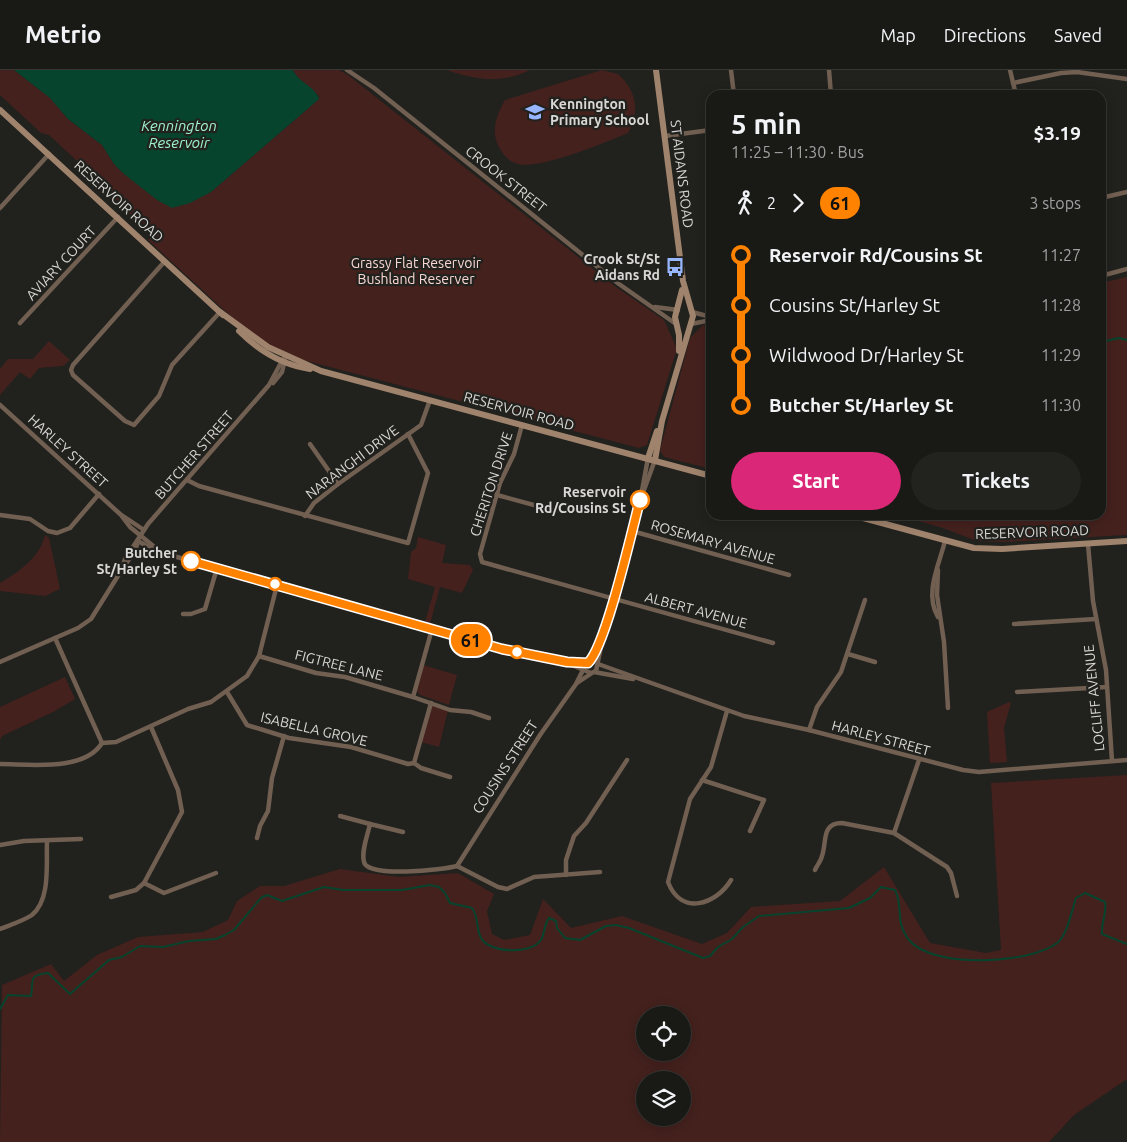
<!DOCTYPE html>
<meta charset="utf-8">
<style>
body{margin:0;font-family:Ubuntu,sans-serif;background:#22221f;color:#f1f3f6;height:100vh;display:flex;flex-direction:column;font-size:19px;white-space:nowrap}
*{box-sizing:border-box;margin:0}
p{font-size:16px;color:#9fa0a1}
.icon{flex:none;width:28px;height:28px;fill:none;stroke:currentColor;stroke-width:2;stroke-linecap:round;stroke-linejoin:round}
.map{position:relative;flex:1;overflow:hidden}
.drawer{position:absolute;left:706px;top:20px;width:400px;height:430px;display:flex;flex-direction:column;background:#191916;border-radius:15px;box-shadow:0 2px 12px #0003,0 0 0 1px #373835}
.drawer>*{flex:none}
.badge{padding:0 10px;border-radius:16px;font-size:18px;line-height:32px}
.controls{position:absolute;left:636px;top:936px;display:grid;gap:10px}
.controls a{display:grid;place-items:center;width:55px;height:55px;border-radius:50%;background:#191916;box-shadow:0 2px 12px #0003,0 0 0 1px #373835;font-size:25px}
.map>.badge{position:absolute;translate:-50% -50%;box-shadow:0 0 0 2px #fff}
.legs{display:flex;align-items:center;gap:8px;height:55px;padding:0 25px;font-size:16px}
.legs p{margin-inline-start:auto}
.overview{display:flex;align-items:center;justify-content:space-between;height:85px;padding:0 25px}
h1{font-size:28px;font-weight:700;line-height:38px}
.cta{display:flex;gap:10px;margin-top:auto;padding:10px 25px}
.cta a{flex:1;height:58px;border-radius:30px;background:#db2777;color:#fff;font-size:20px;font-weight:700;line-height:58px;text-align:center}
.cta a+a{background:#22221f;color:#f1f3f6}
ul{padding:0 25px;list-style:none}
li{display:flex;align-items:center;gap:18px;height:50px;font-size:19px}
li i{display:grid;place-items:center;width:8px;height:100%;margin:0 6px;background:currentColor}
li i::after{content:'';width:12px;height:12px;margin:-6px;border:4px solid;border-radius:50%;background:#191916}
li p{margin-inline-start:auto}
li:first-child i{background:linear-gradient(#0000 50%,currentColor 0)}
li:last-child i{background:linear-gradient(currentColor 50%,#0000 0)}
header{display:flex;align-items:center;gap:30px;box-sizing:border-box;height:70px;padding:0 25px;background:#191916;border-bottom:1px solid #373835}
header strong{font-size:24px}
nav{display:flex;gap:28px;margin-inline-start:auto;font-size:18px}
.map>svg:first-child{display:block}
.green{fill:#44211d;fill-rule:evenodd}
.water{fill:#06442e}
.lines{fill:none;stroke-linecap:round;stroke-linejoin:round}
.stream{stroke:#06442e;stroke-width:2}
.street{stroke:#715f51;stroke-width:4.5}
.secondary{stroke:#9f836c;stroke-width:6}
.line-1-casing{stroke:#fff;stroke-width:11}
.line-1{stroke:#ff8200;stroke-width:8}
.stop-1-dot{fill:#fff;stroke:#ff8200;stroke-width:2.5}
.labels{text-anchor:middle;stroke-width:4.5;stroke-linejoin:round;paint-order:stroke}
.poi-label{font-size:14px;font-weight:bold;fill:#d8d7d5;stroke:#21211e;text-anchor:start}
.street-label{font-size:14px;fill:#d8d7d5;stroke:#21211e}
.park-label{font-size:14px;fill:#f9d6d1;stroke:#21211e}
.stop-label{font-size:14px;font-weight:bold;fill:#d8d7d5;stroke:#21211e;text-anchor:end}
.water-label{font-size:15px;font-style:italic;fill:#9df2cb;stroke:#21211e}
</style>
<header>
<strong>Metrio</strong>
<nav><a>Map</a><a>Directions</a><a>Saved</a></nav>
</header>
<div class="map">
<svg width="1127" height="1072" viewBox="0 0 1127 1072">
<rect width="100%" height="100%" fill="#21211e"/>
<!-- green -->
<g class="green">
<path d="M0,0h14l36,28 18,21 34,26 12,19 10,10 16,11 71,7 108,-93v-3l-21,-18 -5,-8h46l9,5 268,212 48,33 13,29 -30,96 -8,3 -336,-88 -31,-13 -35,-25 -89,-82 8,-8 -30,-20 -19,-23 -58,-54 -8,-2 -41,-38z"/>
<path d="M447,0h83c-28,14 -55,10 -83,0z"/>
<path d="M602,0l16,4c18,16 23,38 10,59 -22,9 -88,37 -110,31 -9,-2 -15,-9 -19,-17 -9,-16 -2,-33 6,-47z"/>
<path d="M1127,207v258l-124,7 -26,-1 -34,-13 -46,-13h204v-232z"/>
<path d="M703,255h8v144l-47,-12 -4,-7 30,-112z"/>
<path d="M49,271l21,19 -7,6 -24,2 -9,11 -10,-7 -20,23v-26l8,-10h25z"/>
<path d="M45,465l4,3 11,51 -15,7 -45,-5v-8c19,-11 40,-26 45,-48z"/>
<path d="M418,467l28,8 -4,18 28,2 3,5 -11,23 -22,-6 -10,37 -5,-2 10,-35 -27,-8 3,-27 5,-4z"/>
<path d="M423,595l34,10 -8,30 -29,-10 -4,-5z"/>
<path d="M65,607l10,22 -22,13 -51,24 -2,4v-33z"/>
<path d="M1009,632l2,1 -7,25 3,34 -17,1 -3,-51z"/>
<path d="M432,635l16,5 -9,37 -18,-5z"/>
<path d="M1127,705v304l-53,36 -25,27h-1049l2,-157 49,-21 13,17 33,-26 41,-18 65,-5 25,-12 9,-19 23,-15h24l56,-17 59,8 59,-4 36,21 -7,17 5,23 12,6 26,-5 13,-36 28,29 51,-12 80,28 25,-11 24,-26 89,-6 44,-34 46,76 56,10 15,-3 -10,-167zM645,945h37v37h-37zM645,1010h37v38h-37z"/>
</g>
<!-- water -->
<path class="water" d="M14,0h279c5,12 23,17 26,29l-108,93 -21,11 -18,5 -15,-8 -33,-26 -10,-10 -12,-19 -34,-26 -18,-21z"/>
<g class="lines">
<!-- stream -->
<g class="stream">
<path d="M1106,271l13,-3 8,2"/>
<path d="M0,939l8,-14 23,1c3,-15 -4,-21 17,-23l22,21 39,-34 13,-3 18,-11 23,1 26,-6 27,-2 9,-4 9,-5 27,-32 6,-3 15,6 42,-14 19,3h59l28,-5 9,2 6,6 5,10 22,5c7,10 4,21 9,30 8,15 50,17 60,2 4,-7 3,-16 8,-22l7,3 1,7 8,10 15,2 26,-14 10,-1 13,3 74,30 7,-2 8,-9 14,-8 11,-12 16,-11 90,-8 21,-10 11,-11 14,3c9,17 -1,31 14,50 24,29 121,24 148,3 10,-7 15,-33 19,-45l9,-5 20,9c2,13 -4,19 -3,32l25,10"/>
</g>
<!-- street -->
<g class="street">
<path d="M347,0l27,18 245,196 57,40"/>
<path d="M731,0l3,25"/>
<path d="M829,0l2,25"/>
<path d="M1010,0l6,25"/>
<path d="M1013,13l48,-10 16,-1 50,7"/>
<path d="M665,66l46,-6"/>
<path d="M1101,128l26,-6"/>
<path d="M0,138l49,-54"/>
<path d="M165,191l-92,104 -2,5 2,5 52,46 9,4 25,-29 13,-31 48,-53"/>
<path d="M1101,206l26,-7"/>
<path d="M655,237l23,3"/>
<path d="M692,242l19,5"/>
<path d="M20,253l98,-106"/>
<path d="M691,254l20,-4"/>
<path d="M273,313l9,-11 4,-16"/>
<path d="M0,335l120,109 24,16"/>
<path d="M522,355l-8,29 -14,29 -20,71 2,8 291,81"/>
<path d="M310,374l28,40"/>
<path d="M187,410l12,6 209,57 20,-70 -20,-39"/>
<path d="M644,420l11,-30"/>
<path d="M497,425l59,16"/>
<path d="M0,445l30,4 18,12 9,2 13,-5 29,-34"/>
<path d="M121,445l9,12 27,22"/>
<path d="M305,446l9,-13 24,-19 83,-59 9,-25"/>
<path d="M632,461l157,44"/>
<path d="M138,471l12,7 20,7 332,94 53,9 36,15 5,-2 8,-39"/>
<path d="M1088,474l5,57 13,69 6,91"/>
<path d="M123,498l11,-16 3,-7"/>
<path d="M938,500l-1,25 7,47 4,66"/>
<path d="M183,544h8l14,-5 12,-41"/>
<path d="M938,547c-14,-23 1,-52 7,-76"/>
<path d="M1014,554l82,-5"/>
<path d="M55,568l47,105"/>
<path d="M848,584l27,8"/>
<path d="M259,586l57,17 29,4 68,20 19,-68"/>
<path d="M0,592l78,-34 13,-9 30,-48 4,-12 23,-35 121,-139 14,-26"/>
<path d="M590,592l14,-30 37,-136 7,-38"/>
<path d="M573,593h15"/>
<path d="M598,594l146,52 65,14 154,40 16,2 148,-12"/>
<path d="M594,602l39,7"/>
<path d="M577,613l15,-10"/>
<path d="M227,622l20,33 42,13 62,9 57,17 6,-1"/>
<path d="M1017,622l90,-5"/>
<path d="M413,627l37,13 21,2 18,6"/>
<path d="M431,633l-17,60 7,5 29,9"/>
<path d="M727,641l-16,56 -21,32 -22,83c13,34 48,23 63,-2"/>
<path d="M809,660l8,-23 24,-35 24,-72"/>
<path d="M102,673l14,-1 72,-33 23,-7 36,-26 12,-20 18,-71"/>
<path d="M0,694c29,0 84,8 102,-21"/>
<path d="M702,710l62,20 -14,31"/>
<path d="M340,746l30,8"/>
<path d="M403,762l-33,-8c-2,10 -9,27 -6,38 3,16 79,8 93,4"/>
<path d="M894,763l53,34 4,6 6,23"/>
<path d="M257,768l3,-12 8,-15 4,-33 12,-42"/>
<path d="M0,775l24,-4 57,-2"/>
<path d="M457,796l83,-131 36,-51 7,-14"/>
<path d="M457,796l41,21 9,2 27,-12 66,-5"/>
<path d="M815,800c2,-5 6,-9 7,-14 5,-14 -1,-33 20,-33l52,10 25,-73"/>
<path d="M566,805v-15l8,-24 12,-13 41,-63"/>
<path d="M144,813l20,10 52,-20"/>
<path d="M111,827l25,-7 8,-7 38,-71 -4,-22 -27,-63"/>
<path d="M0,859c10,-4 23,-8 32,-14 19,-16 14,-52 15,-74"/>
</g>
<!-- secondary -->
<g class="secondary">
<path d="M0,40l223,205"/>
<path d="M220,242l48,35 53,24 390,105"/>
<path d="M239,261c20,20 43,34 71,38"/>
<path d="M679,281v-16l-4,-18 7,-27"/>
<path d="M648,388l9,-27"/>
<path d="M655,390l7,-39 31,-105 -10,-35 -27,-211"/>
<path d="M852,445l122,33 28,1 125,-8"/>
</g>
</g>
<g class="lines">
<!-- line-1 casing -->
<g class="line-1-casing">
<path id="line-1" d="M191,491l311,88 65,13 21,1c18,-17 44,-133 52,-163"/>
</g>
<!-- line-1 -->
<use href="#line-1" class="line-1"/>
</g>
<!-- icons -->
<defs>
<g id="school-bare" transform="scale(1.5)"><path d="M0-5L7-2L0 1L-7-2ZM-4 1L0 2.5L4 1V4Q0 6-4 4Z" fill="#97b6fd" stroke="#21211e" stroke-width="2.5" paint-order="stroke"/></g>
<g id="bus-bare" transform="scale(1.5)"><path d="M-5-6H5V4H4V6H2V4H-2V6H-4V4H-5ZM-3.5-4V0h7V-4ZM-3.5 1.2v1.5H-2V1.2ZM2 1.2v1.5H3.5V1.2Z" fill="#97b6fd" stroke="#21211e" stroke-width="2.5" paint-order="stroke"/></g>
</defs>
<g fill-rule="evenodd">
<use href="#school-bare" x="535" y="42"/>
<use href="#bus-bare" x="675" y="197"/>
</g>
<!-- markers -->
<g class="stop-1-dot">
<circle cx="640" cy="430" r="9"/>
<circle cx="191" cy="491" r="9"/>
<circle cx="275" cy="514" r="6"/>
<circle cx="517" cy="582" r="6"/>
</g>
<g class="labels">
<!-- poi labels -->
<g class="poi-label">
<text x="550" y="39">Kennington<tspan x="550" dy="16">Primary School</tspan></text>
<text x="660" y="194" text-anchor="end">Crook St/St<tspan x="660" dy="16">Aidans Rd</tspan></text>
</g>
<!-- street labels -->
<g class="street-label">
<text transform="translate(682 104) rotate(83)" y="5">ST AIDANS ROAD</text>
<text transform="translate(506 109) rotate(38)" y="5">CROOK STREET</text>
<text transform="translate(119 131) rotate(42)" y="5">RESERVOIR ROAD</text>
<text transform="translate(61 193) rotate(-47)" y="5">AVIARY COURT</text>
<text transform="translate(519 341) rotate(15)" y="5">RESERVOIR ROAD</text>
<text transform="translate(68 381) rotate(42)" y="5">HARLEY STREET</text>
<text transform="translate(194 385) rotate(-49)" y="5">BUTCHER STREET</text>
<text transform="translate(352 392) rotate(-37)" y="5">NARANGHI DRIVE</text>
<text transform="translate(491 414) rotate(-72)" y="5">CHERITON DRIVE</text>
<text transform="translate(1032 462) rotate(-2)" y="5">RESERVOIR ROAD</text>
<text transform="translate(713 472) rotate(16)" y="5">ROSEMARY AVENUE</text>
<text transform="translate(696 540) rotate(15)" y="5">ALBERT AVENUE</text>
<text transform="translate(339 595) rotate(14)" y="5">FIGTREE LANE</text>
<text transform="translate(1094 628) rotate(-96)" y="5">LOCLIFF AVENUE</text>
<text transform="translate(314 659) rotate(13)" y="5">ISABELLA GROVE</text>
<text transform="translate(881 668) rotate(15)" y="5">HARLEY STREET</text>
<text transform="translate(505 697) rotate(-57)" y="5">COUSINS STREET</text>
</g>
<!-- park labels -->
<g class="park-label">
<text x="416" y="198">Grassy Flat Reservoir<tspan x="416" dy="16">Bushland Reserver</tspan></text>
</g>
<!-- stop labels -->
<g class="stop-label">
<text x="626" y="427">Reservoir<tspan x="626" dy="16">Rd/Cousins St</tspan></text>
<text x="177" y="488">Butcher<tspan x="177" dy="16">St/Harley St</tspan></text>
</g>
<!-- water labels -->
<g class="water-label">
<text x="179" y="61">Kennington<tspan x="179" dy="17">Reservoir</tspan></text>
</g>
</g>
</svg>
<div class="controls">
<a><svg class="icon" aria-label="locate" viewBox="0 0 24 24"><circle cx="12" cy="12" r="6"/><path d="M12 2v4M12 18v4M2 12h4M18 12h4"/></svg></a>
<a><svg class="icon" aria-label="layers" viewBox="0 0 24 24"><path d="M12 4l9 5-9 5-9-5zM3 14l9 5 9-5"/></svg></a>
</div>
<b class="badge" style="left:471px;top:570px;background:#ff8200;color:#111">61</b>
<section class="drawer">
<div class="overview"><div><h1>5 min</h1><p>11:25 – 11:30 · Bus</p></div><b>$3.19</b></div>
<div class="legs"><svg class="icon" aria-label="walk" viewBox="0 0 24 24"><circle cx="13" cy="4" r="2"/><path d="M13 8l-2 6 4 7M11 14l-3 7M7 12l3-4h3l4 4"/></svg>2<svg class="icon" aria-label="forward" viewBox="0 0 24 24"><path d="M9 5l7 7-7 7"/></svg><b class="badge" style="background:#ff8200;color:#111">61</b><p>3 stops</p></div>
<ul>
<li><i style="color:#ff8200"></i><b>Reservoir Rd/Cousins St</b><p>11:27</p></li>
<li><i style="color:#ff8200"></i><span>Cousins St/Harley St</span><p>11:28</p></li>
<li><i style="color:#ff8200"></i><span>Wildwood Dr/Harley St</span><p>11:29</p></li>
<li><i style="color:#ff8200"></i><b>Butcher St/Harley St</b><p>11:30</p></li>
</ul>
<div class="cta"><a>Start</a><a>Tickets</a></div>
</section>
</div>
